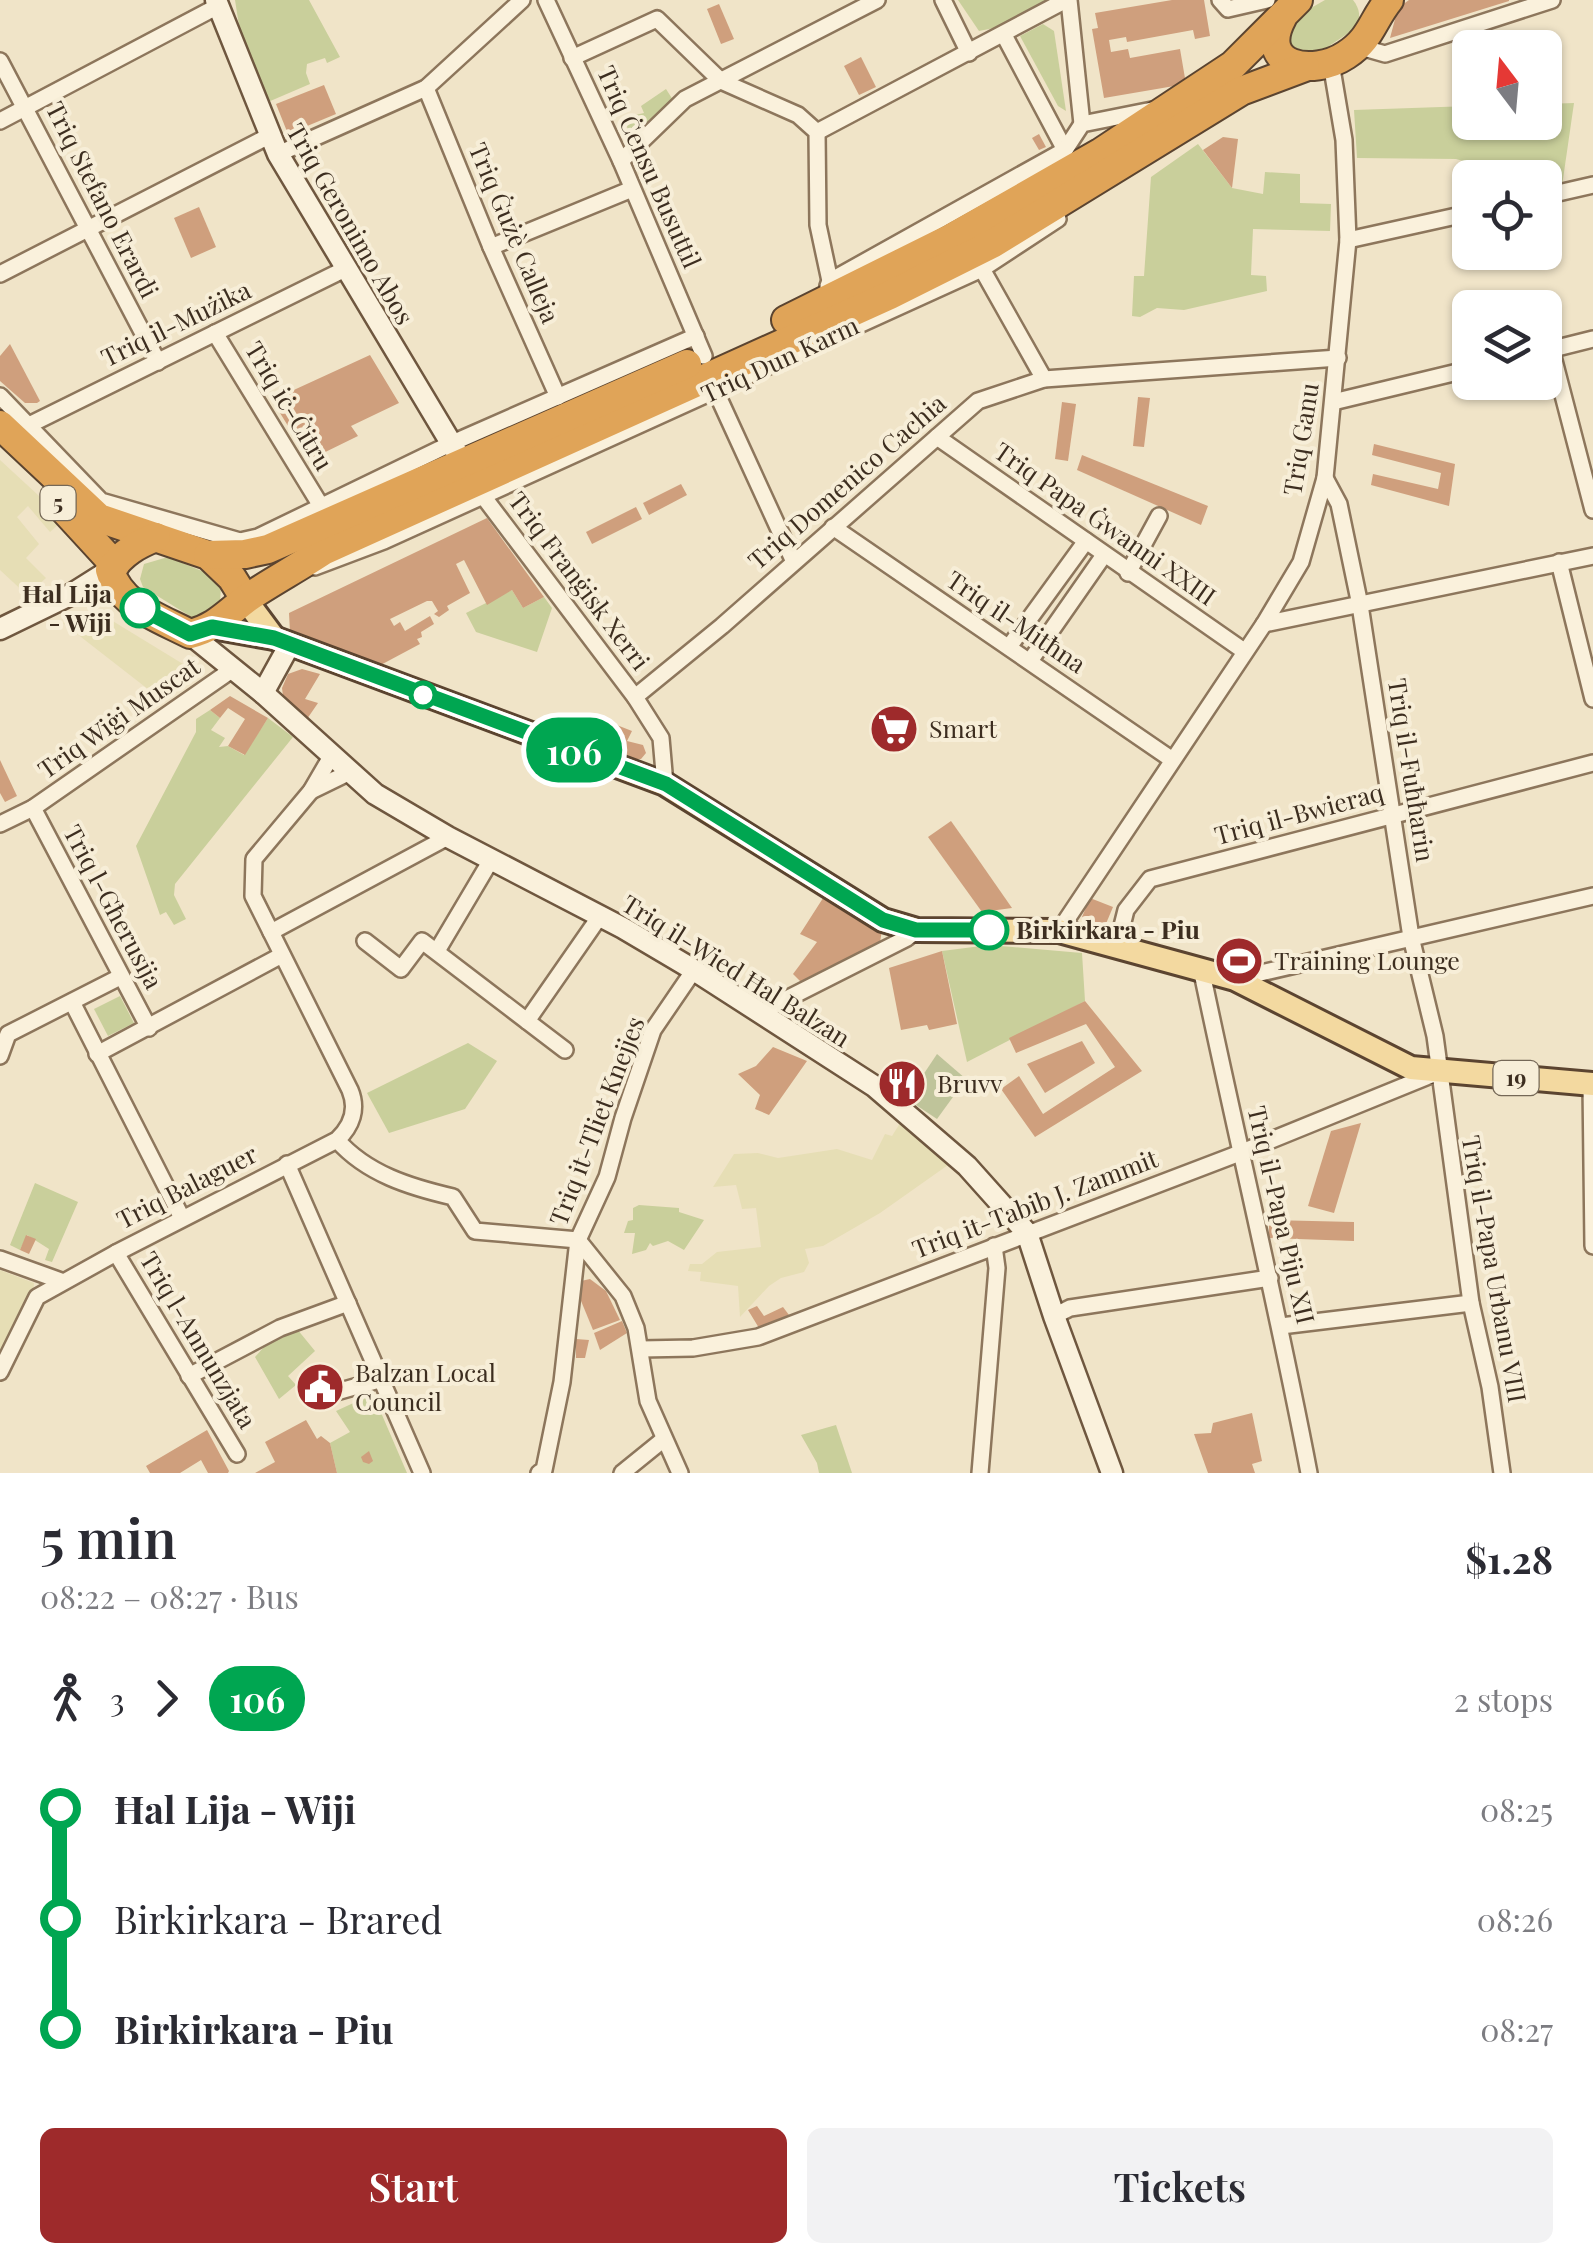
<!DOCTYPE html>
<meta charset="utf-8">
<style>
body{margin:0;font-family:"Playfair Display",serif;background:#f2f2f3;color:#2b2b33;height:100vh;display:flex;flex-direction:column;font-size:38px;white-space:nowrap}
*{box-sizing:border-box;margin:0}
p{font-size:32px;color:#7c7c81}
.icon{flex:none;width:55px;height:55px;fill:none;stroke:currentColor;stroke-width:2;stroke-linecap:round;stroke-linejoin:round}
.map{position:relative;height:1473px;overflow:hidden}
.side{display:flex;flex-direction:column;background:#fff;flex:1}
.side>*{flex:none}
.badge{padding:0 20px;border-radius:32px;font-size:35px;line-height:65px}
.needle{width:65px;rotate:344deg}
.fabs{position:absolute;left:1452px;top:30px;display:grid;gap:20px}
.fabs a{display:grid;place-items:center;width:110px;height:110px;border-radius:15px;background:#fff;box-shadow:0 2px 8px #0004;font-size:50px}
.map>.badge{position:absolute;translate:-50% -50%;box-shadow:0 0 0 5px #fff}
.legs{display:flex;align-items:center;gap:15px;height:110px;padding:0 40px;font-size:32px}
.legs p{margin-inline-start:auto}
.overview{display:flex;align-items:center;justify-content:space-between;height:170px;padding:0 40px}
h1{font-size:55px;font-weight:600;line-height:75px}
.cta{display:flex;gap:20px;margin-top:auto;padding:20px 40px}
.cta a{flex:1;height:115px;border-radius:15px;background:#9e2a2b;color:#fff;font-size:40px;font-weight:600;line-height:115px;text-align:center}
.cta a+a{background:#f2f2f3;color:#2b2b33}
ul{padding:0 40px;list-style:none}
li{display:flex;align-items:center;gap:35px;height:110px;font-size:38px}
li i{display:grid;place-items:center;width:15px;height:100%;margin:0 12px;background:currentColor}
li i::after{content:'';width:25px;height:25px;margin:-12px;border:8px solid;border-radius:50%;background:#fff}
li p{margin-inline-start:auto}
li:first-child i{background:linear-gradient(#0000 50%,currentColor 0)}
li:last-child i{background:linear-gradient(currentColor 50%,#0000 0)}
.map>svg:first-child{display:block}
.farmland{fill:#e6deb5}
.green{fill:#c9cf9b}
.cemetery{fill:#bfc49a}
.building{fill:#cf9f7d}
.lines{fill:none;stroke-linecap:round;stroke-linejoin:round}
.street-casing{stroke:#8d765c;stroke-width:20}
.secondary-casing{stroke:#6f573f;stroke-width:25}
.primary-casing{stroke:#5b4430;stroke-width:28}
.highway-casing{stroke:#5b4430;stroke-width:32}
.street{stroke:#faf1dc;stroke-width:15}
.secondary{stroke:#faf1dc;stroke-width:20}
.primary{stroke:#f3d9a0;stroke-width:22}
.highway{stroke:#e0a458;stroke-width:28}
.line-1-casing{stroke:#fff;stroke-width:22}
.line-1{stroke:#00a651;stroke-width:15}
.stop-1-dot{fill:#fff;stroke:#00a651;stroke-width:5}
.labels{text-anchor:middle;stroke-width:8;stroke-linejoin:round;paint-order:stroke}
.shield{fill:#f7eed8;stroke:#756857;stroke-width:2.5}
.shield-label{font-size:22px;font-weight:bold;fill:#3d2e20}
.street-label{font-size:25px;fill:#3d2e20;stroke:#f7eed8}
.stop-label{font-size:25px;font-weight:bold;fill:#3d2e20;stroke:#f7eed8;text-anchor:end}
.poi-label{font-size:25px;fill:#3d2e20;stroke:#f7eed8;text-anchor:start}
</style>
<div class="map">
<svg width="1593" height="1473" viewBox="0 0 1593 1473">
<rect width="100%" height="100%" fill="#f0e4c8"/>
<!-- farmland -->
<g class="farmland">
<path d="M0,460l64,59 -14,13 -22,-26 -11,11 22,27 -13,14 20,20 -19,17 -27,-25z"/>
<path d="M93,609l108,66 -39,25 -99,-77z"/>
<path d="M902,1120l48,42 -2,3 -68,48 -57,33 -18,3 4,14 -5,9 -23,6 -12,8 -29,31 -2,-31 -38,-5 1,-9 -13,-1 2,-7h12l15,-12 44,-5 -5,-39 -14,1 -6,-24 -23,2 21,-33 24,-1 20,5 59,-9 35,11 13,-26 7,2z"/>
<path d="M0,1270l34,13 -1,11 -33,68z"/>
</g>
<!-- green -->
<g class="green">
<path d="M235,0h74l31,57 -13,6 -2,-5 -18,6 -1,9 4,11 -42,18 -28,-70z"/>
<path d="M958,0h89l-53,28 -15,3z"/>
<path d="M1325,0h28c7,9 8,17 3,28l-36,24 -13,5 -18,-10 -2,-20 10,-11z"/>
<path d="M1043,24l11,7 12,80 -8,-5 -38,-70z"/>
<path d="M666,89l7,11 -46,42 -3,-2 4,-6 -2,-17 18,-4 -3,-7z"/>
<path d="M1574,103l-12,83 -17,3v-11l-25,-1 -64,-18 -99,-1 -3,-48 116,-4v16h75v-18z"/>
<path d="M1198,144l34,44 31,6 2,-22 35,2v29l31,1 -1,27 -77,-2 -2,46 15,1 1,15 -83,19 -27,-2 -17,9 -8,-1 2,-40h10l7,-99z"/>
<path d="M168,557l41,17 12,10 -1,20 -11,9 -16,5 -50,-31 -3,-8 4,-15z"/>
<path d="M512,590l11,18 21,-11 8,11 -15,44 -61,-20 -10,-19z"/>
<path d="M210,710l10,8 -9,12 14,8 -6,9 9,-1 16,9 24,-37 25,19 -118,147 -1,11 12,24 -12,6 -8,-13 -6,3 -24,-69 60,-114v-13z"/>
<path d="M989,945l93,8 3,48 -118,61 -25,-111z"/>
<path d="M120,996l14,27 -26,13 -14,-27z"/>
<path d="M468,1043l29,18 -32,48 -76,24 -22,-40z"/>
<path d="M35,1183l43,19 -26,60 -7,-2 4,-11 -22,-14 -7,15 -10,-5z"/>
<path d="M639,1205l40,3v4l25,8 -20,30 -16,-9 -15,5 -3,-3 -4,7 -14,4 3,-21h-11l4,-12 5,-1v-12z"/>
<path d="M297,1329l18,22 -27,25 8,9 -17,14 -24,-42 9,-10z"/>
<path d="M373,1394l34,79h-70l-7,-30 20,-11 -14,-21z"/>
<path d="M836,1425l16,48h-33l-2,-10 -16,-28z"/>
</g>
<!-- cemetery -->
<path class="cemetery" d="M937,1054l29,25 -29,40 -30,-20z"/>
<!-- building -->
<g class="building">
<path d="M1172,0h32l6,36 -15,3 -2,-9 -66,12 -1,-5 -17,3 2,12 17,-3 2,9 50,-9 6,35 -82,14 -12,-69 6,-1 -3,-15z"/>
<path d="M1409,0h100v1l-119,37 8,-30z"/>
<path d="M719,4l15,35 -13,5 -14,-35z"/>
<path d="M861,57l15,30 -17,8 -15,-29z"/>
<path d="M324,85l12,29 -48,20 -12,-30z"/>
<path d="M1039,134l7,13 -7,3 -7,-12z"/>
<path d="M1223,137l15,2 -6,49 -29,-38z"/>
<path d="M199,207l17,40 -25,11 -17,-40z"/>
<path d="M10,344l30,57 -3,2h-12l-25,-22v-25z"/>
<path d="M370,355l29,48 -48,23 7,10 -49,24 -37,-60z"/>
<path d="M1138,397l12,1 -6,49 -11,-1z"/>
<path d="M1062,402l14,2 -8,57 -13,-2z"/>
<path d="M1374,444l81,20 -6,42 -78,-21 2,-11 65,15 3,-16 -69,-18z"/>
<path d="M1082,455l126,51 -7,19 -124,-55z"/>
<path d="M681,484l6,11 -38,20 -6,-12z"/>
<path d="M636,507l6,12 -50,25 -6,-12z"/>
<path d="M487,518l57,79 -21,11 -11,-18 -25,15 -23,-45 -8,4 14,29 -23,13 2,4 -10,7 -5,-3 4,-3 -6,-10h-5l-37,18 4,7 6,-4 5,9 25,-15 4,8 -13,8 1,5 -5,2 3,5 -45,24 -16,-11 -6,3 -9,-7 -54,-21 -1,-19z"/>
<path d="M302,669l18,5 -15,25 13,4 -11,16 -24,-23 -1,-8 6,-14z"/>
<path d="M230,696l38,22 -23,37 -17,-9 17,-27 -17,-11 -8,10 -10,-8z"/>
<path d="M604,720l28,11 -5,10 16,4 3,8 -5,6h-11l-36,-13z"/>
<path d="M0,760l17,36 -12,6 -5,-9z"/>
<path d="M951,821l22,31 39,56 -30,4 -54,-75z"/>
<path d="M825,895l57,34 -2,14 -79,39 -8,-8 24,-32 -17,-8z"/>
<path d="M1090,898l23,9 -8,19 -23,-9z"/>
<path d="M942,951l15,73 -28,6 -2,-5 -26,5 -12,-62z"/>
<path d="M1085,1001l57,70 -107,66 -34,-48 18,-13 24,38 72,-47 -29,-43 -70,29 -7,-15z"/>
<path d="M1082,1041l13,22 -50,30 -18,-29z"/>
<path d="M773,1047l34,14 -38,54 -14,-6 5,-14 -22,-21 18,-8z"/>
<path d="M1361,1123l-27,90 -26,-7 23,-75z"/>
<path d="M1269,1220l85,2v19l-85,-3z"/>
<path d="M26,1235l10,4 -7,15 -9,-4z"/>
<path d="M590,1279l16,12 14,29 -27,10 -14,-34 2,-15z"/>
<path d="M757,1306l7,10 19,-9 6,8 -30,13 -11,-18z"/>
<path d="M622,1321l5,12 -27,17 -6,-17z"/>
<path d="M576,1339l13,1 -4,18h-9z"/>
<path d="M1252,1413l10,48 -10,3 3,9h-47l-14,-39 17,-1 2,-10z"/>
<path d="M306,1420l11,19 4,-3 9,7 7,30h-82l20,-11 -10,-20z"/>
<path d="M207,1430l22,41 -1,2h-20l-7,-13 -21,13h-30l-4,-7z"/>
<path d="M369,1451l4,10 -4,3 -6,-2 -2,-5z"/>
</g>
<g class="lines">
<!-- street casing -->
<g class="street-casing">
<g id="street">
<path d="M546,0l75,161 83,195"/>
<path d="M943,0l26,53"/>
<path d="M1069,0l13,124"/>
<path d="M1220,0l8,9 39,-9"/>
<path d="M1004,35l61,115"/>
<path d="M1357,46l28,8 167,-54"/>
<path d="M572,58l85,-39 64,62 77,34 19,17 1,93 12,56"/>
<path d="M0,61l158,301"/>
<path d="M426,88l65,159 67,150"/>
<path d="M0,121l218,-115"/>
<path d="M817,132l249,-132"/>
<path d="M278,154l148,-66 96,-88"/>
<path d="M621,161l64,-62 192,-99"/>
<path d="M1545,196l48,-11"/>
<path d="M1348,240l122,-27"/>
<path d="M491,247l141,-58"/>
<path d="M982,269l62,110"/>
<path d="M0,274l269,-138"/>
<path d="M828,286l2,-5 235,-131 17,-26 70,-14"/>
<path d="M215,333l106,173"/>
<path d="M1551,349l42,161"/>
<path d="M1545,351l48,-12"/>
<path d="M712,383l82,179"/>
<path d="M0,396l101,105 139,40 18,-4 192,-93 246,-108"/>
<path d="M1333,402l137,-33"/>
<path d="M29,425l316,-156"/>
<path d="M937,437l307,214"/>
<path d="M1325,478l14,26 21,101 51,332 24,99 36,267 19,84 12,86"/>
<path d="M483,496l152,201 26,41 4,46"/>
<path d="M833,527l338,232"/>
<path d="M1559,562l34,137"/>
<path d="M315,567l69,-26 598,-272 76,-50"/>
<path d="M1128,573l31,-57"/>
<path d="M1264,624l329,-68"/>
<path d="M1009,647l77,-106"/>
<path d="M1030,661l74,-106"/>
<path d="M635,697l87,-71 256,-225 66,-22 294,-21"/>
<path d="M311,791l39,-19"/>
<path d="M33,808l116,220"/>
<path d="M0,824l33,-16 200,-139"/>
<path d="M1059,931l205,-307 37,-62 24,-84 23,-238 -4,-100 -13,-77"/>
<path d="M271,932l177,-95"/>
<path d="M365,941l36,28 21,-28 143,109"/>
<path d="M1117,946l9,-36 24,-31 443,-116"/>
<path d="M437,951l54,-91"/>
<path d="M1201,968c35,168 76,336 108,505"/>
<path d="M1235,979l358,-83"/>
<path d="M72,1002l110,216"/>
<path d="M759,1013l148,-75 10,-8"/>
<path d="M527,1021l73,-105"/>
<path d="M97,1054l185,-99"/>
<path d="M0,1056l8,-22 112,-57"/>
<path d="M1591,1084l2,162"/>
<path d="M337,1140c30,34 73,47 116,57l22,34 103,9 45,56 13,32 12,73 32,72"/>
<path d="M287,1164l135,309"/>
<path d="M116,1253l121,201"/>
<path d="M0,1259l61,22"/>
<path d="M1054,1316l16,-8 200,-30"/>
<path d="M1281,1326l190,-23"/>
<path d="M641,1349l52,-1 65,-11 474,-181 204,-83"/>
<path d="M0,1372l37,-75 79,-44 221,-113c15,-14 21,-31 13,-50l-97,-194 1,-37 57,-68 21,-36"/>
<path d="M189,1376l91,-48 68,-25"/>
<path d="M326,1395l53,-15"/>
<path d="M539,1473l5,-3 18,-88 16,-142 29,-63 16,-59 30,-88 41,-60"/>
<path d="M622,1473l42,-34"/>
<path d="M980,1473l17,-205 -3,-22"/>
</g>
</g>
<!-- secondary casing -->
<g class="secondary-casing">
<g id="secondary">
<path d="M216,0l62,154 185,309"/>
<path d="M0,629l72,-35 38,-24"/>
<path d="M190,634l73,59 112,101 73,43 175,91 71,42 180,116 93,80 60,67 27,83 58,157"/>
<path d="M263,693l27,-49"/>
</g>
</g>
<!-- primary casing -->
<g class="primary-casing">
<g id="primary">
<path d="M245,599l29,39"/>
<path d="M212,627l62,11 391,146 218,136 34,10 142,1 176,48 176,89 182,16"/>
</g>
</g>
<!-- highway casing -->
<g class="highway-casing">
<g id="highway">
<path d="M1282,18c-26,49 31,59 64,37 25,-16 26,-34 43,-55"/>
<path d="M786,320l165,-82 149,-85 133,-88 65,-65"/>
<path d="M0,425l99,93 109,37 24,23 13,21"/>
<path d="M58,503l57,62"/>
<path d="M156,537c-20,8 -32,15 -46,33 10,36 50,48 80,64 26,-6 38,-22 59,-37 24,-16 50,-30 74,-46l567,-256 102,-51 249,-153 64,-24"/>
<path d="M208,555l37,-1 23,-5 419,-185"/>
</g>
</g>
<!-- street -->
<use href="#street" class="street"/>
<!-- secondary -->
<use href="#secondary" class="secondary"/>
<!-- primary -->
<use href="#primary" class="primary"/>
<!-- highway -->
<use href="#highway" class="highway"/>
</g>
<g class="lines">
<!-- line-1 casing -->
<g class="line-1-casing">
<path id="line-1" d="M140,608l50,26 22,-7 62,11 392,146 217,136 33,10h73"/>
</g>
<!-- line-1 -->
<use href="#line-1" class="line-1"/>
</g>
<!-- icons -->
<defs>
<g id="supermarket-disc" transform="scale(2.5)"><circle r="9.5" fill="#9e2a2b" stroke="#f7eed8"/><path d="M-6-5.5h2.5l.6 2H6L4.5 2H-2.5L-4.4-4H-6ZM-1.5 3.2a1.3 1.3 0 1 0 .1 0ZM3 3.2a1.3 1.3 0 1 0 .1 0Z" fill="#fff"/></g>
<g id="stadium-disc" transform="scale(2.5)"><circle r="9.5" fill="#9e2a2b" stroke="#f7eed8"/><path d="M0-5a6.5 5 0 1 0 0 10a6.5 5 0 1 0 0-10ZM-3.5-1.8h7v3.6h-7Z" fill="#fff"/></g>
<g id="restaurant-disc" transform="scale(2.5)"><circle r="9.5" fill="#9e2a2b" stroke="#f7eed8"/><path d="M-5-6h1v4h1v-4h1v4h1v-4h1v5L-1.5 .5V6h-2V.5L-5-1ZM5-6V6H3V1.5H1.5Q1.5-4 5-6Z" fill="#fff"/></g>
<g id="civic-disc" transform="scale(2.5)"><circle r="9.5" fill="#9e2a2b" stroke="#f7eed8"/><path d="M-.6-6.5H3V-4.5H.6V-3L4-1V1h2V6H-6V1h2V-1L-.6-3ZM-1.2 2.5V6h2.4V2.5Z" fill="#fff"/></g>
</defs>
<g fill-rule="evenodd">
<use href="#supermarket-disc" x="894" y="729"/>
<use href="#stadium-disc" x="1239" y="961"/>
<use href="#restaurant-disc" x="902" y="1084"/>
<use href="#civic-disc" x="320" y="1387"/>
</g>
<!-- markers -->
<g class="stop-1-dot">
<circle cx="140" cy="608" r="18"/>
<circle cx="423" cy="695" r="12"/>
<circle cx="989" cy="930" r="18"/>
</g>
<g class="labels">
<!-- shield labels -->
<g class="shield">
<rect x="40.5" y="486" width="35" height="34" rx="8"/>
<rect x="1493.5" y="1061" width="45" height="34" rx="8"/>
</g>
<g class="shield-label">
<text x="58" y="511">5</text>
<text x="1516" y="1086">19</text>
</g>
<!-- street labels -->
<g class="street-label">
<text transform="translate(649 167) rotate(66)" y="9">Triq Ċensu Busuttil</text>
<text transform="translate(102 200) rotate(63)" y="9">Triq Stefano Erardi</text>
<text transform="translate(350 224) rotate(60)" y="9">Triq Geronimo Abos</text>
<text transform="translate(514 233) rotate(67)" y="9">Triq Ġużè Calleja</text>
<text transform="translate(176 324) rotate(-26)" y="9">Triq il-Mużika</text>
<text transform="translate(780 360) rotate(-25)" y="9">Triq Dun Karm</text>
<text transform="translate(289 406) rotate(59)" y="9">Triq iċ-Ċitru</text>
<text transform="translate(1301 439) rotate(-81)" y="9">Triq Ganu</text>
<text transform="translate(847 482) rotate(-41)" y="9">Triq Domenico Cachia</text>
<text transform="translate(1105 524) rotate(35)" y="9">Triq Papa Ġwanni XXIII</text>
<text transform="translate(579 581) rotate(53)" y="9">Triq Franġisk Xerri</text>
<text transform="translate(1016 622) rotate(34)" y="9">Triq il-Mitħna</text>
<text transform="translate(119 718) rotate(-35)" y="9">Triq Wiġi Muscat</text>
<text transform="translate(1411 770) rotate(81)" y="9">Triq il-Fuħħarin</text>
<text transform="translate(1299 814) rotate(-15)" y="9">Triq il-Bwieraq</text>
<text transform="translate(113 907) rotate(62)" y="9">Triq l-Għerusija</text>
<text transform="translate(736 971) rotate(32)" y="9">Triq il-Wied Ħal Balzan</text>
<text transform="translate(597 1121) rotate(-69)" y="9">Triq it-Tliet Knejjes</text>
<text transform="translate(187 1187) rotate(-27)" y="9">Triq Balaguer</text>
<text transform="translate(1035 1204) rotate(-21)" y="9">Triq it-Tabib J. Zammit</text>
<text transform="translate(1281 1215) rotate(77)" y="9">Triq il-Papa Piju XII</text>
<text transform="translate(1494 1269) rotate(80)" y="9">Triq il-Papa Urbanu VIII</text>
<text transform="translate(198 1340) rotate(59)" y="9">Triq l-Annunzjata</text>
</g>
<!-- stop labels -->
<g class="stop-label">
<text x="112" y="603">Ħal Lija<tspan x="112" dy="29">- Wiji</tspan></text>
<text x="1016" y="939" text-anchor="start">Birkirkara - Piu</text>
</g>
<!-- poi labels -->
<g class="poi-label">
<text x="929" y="738">Smart</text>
<text x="1274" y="970">Training Lounge</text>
<text x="937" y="1093">Bruvv</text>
<text x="355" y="1382">Balzan Local<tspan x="355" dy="29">Council</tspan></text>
</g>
</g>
</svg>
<div class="fabs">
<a><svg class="needle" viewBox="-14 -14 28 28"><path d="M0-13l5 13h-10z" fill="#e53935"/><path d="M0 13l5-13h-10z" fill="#7c7c81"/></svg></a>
<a><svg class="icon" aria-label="locate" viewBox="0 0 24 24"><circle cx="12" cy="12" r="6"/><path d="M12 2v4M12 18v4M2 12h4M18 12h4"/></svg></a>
<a><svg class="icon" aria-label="layers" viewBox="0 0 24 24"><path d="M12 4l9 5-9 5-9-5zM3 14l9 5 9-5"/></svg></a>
</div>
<b class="badge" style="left:574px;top:750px;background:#00a651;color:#fff">106</b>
</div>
<section class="side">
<div class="overview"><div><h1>5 min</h1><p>08:22 – 08:27 · Bus</p></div><b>$1.28</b></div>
<div class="legs"><svg class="icon" aria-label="walk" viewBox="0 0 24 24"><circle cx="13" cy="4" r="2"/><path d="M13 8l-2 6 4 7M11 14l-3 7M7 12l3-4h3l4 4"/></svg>3<svg class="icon" aria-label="forward" viewBox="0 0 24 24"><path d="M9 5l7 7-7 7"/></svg><b class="badge" style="background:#00a651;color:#fff">106</b><p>2 stops</p></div>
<ul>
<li><i style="color:#00a651"></i><b>Ħal Lija - Wiji</b><p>08:25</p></li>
<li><i style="color:#00a651"></i><span>Birkirkara - Brared</span><p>08:26</p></li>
<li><i style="color:#00a651"></i><b>Birkirkara - Piu</b><p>08:27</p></li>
</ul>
<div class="cta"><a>Start</a><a>Tickets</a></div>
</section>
